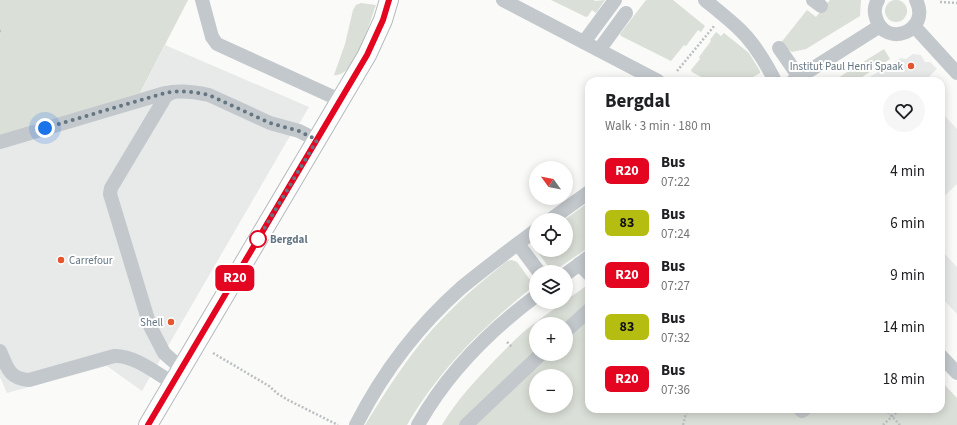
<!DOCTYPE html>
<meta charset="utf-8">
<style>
body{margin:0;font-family:"Source Sans 3",sans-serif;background:#f6f6f6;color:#202124;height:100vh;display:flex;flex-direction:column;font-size:15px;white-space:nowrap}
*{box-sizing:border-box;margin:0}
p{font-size:13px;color:#757577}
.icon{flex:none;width:22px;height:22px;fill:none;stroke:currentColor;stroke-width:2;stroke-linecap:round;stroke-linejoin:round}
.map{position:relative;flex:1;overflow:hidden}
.sheet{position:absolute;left:585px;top:77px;width:360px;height:336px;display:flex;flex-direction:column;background:#fff;border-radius:12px;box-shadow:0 2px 10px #0003}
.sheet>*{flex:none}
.badge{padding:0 8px;border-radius:6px;font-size:14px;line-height:26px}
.needle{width:26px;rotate:303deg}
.fabs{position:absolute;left:529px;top:161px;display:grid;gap:8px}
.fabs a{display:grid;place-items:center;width:44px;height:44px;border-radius:50%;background:#fff;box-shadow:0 2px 10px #0003;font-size:20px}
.you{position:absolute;width:20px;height:20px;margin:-10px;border:3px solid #fff;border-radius:50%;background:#1a73e8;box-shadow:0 0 0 6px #1a73e833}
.map>.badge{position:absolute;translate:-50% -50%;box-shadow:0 0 0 2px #fff}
.round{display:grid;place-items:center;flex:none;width:42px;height:42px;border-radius:21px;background:#f6f6f6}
.headline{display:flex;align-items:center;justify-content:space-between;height:68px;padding:0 20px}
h1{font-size:19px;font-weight:700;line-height:30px}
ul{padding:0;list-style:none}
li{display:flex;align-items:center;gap:12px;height:52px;padding:0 20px}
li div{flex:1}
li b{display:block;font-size:15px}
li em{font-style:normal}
li .badge{min-width:44px;font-weight:700;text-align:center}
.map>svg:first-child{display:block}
.built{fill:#e8e9e9}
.green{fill:#dadfd7;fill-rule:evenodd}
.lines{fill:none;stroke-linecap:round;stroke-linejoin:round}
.major-casing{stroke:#b5babe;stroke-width:20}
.path{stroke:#bbbfc2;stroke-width:2.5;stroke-dasharray:2 2;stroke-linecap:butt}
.minor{stroke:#c3c8cc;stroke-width:14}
.major{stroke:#fff;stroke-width:18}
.line-casing{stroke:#fff;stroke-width:9}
.line{stroke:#e40521;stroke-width:6}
.walk{stroke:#657683;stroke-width:4;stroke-dasharray:0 7.2}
.poi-dot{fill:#e4572e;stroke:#fff;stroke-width:1.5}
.stop-dot{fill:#fff;stroke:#e40521;stroke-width:2}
.labels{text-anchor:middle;stroke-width:4;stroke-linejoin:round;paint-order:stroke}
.poi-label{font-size:11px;fill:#657683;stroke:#fff;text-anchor:end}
.stop-label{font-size:11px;font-weight:bold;fill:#657683;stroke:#fff;text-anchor:start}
</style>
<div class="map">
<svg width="957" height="425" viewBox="0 0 957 425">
<rect width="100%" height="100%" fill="#fafaf8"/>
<!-- built -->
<g class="built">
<path d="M165,45l144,62 -10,17 -12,17 -145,250 -35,-25 -100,27 -7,-16v-241l140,-42z"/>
<path d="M913,54l8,1 4,7h5l7,7 -13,12h-61l38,-23 5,1z"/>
<path d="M941,112l16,17v55l-16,15z"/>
<path d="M941,250l16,17v47l-16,-17z"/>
</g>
<!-- green -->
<g class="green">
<circle cx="896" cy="11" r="11"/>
<path d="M0,0h188l-48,93 -140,43z"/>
<path d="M551,0h43l1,1 10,-1 -9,13 -4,-3 -4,6 -2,1z"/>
<path d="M646,0h27l32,26 -4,6 -3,-2 -12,16 -2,-1 -13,16 -50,-25 -1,-2z"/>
<path d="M830,0h31l-1,16 -54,33 -14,3 -12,-8 27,-34 9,7z"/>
<path d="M361,3l15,2c-6,15 -21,74 -42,70l11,-31 8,-34 3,-5z"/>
<path d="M716,32l5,4 3,-3 25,20 11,18v2l-14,8h-37l-17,-9 -1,-2 9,-11 -1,-2 12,-16 -1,-1z"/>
<path d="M884,49l6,10 -34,22h-23z"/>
<path d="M589,202v45l-29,20 -7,3 -5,-4 -12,-16h30v-30h-2z"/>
<path d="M512,260l5,2 14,19 1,3 -2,5c-49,40 -91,81 -123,136h-42c24,-39 48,-77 80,-109 19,-20 40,-37 62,-55z"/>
<path d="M589,284v125h352v-28l16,17v27h-515c14,-24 33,-44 52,-64 11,-11 21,-22 33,-32 21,-16 41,-30 62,-45zM536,324h30v30h-30zM536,376h30v30h-30z"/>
</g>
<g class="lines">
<!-- major casing -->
<g class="major-casing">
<path id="major" d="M148,425l219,-370 16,-35 6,-20"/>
</g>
<!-- path -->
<g class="path">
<path d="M940,2l17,1"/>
<path d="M0,31h1"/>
<path d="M677,71l38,-46"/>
<path d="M507,342l5,5"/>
<path d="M213,353l56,33 9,8 10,6 50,25"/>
<path d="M885,409l15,16"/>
<path d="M683,425l4,-16"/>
<path d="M883,425l17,-16"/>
</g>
<!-- minor -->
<g class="minor">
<path d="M202,0l10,37 5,7 123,56"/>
<path d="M503,0l155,81"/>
<path d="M705,0c11,9 21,17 31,26 17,15 29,35 39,55"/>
<path d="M813,0l8,6"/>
<path d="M878,0c-4,6 -4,12 -2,18 9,31 56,13 40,-18"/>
<path d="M914,26l43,47"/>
<path d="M584,42l31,-42"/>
<path d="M779,48l20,29"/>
<path d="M599,50l27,-37"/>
<path d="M793,81l87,-55"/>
<path d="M173,92l-7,4 -55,92 -1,6 40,132 14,27 17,15"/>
<path d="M0,142l165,-49c14,-3 31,-1 44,2l61,28 29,8 18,9"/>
<path d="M550,220l39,-28"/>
<path d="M518,244l21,28"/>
<path d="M579,264l10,10"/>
<path d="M566,274l23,-17"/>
<path d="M566,331l23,-21"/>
<path d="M0,351c7,16 9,28 29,29l85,-24c20,-1 42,17 59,27"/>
<path d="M941,356l16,17"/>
<path d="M800,409l2,2 3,-2"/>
<path d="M356,425c26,-51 62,-99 105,-137 24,-20 50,-39 75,-58"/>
<path d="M418,425c29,-52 71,-94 118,-129"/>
<path d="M466,425l75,-71"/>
</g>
<!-- major -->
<use href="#major" class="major"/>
</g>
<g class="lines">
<!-- line casing -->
<g class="line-casing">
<path id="line" d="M148,425l219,-370 16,-35 6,-20"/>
</g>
<!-- line -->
<use href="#line" class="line"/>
<!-- walk -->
<path class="walk" d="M45,128l120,-35c14,-3 31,-1 44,2l61,28 29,8 18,9 -59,99"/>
</g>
<!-- markers -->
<g class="poi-dot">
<circle cx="911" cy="66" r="4"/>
<circle cx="61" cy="260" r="4"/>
<circle cx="171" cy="322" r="4"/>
</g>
<circle class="stop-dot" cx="258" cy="239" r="8"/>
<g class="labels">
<!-- poi labels -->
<g class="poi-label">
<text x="903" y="70">Institut Paul Henri Spaak</text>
<text x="69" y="264" text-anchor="start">Carrefour</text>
<text x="163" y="326">Shell</text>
</g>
<!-- stop labels -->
<g class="stop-label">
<text x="270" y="243">Bergdal</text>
</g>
</g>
</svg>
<div class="fabs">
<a><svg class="needle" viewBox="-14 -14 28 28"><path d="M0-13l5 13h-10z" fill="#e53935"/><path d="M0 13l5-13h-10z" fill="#757577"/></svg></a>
<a><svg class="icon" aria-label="locate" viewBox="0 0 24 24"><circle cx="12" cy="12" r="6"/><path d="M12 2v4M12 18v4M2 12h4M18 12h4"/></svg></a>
<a><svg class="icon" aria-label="layers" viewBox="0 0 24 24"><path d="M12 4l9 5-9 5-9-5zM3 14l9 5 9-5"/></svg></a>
<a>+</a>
<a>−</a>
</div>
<div class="you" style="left:45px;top:128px"></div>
<b class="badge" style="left:235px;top:278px;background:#e40521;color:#fff">R20</b>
<section class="sheet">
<div class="headline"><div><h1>Bergdal</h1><p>Walk · 3 min · 180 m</p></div><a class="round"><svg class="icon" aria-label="heart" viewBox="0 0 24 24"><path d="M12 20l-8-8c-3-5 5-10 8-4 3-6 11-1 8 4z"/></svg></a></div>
<ul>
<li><span class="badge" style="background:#e40521;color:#fff">R20</span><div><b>Bus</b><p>07:22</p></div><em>4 min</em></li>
<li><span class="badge" style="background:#b4bd10;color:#111">83</span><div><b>Bus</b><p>07:24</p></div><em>6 min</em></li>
<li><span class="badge" style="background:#e40521;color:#fff">R20</span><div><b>Bus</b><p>07:27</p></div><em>9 min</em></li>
<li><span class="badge" style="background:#b4bd10;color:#111">83</span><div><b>Bus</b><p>07:32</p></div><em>14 min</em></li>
<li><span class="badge" style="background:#e40521;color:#fff">R20</span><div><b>Bus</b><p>07:36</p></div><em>18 min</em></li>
</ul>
</section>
</div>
